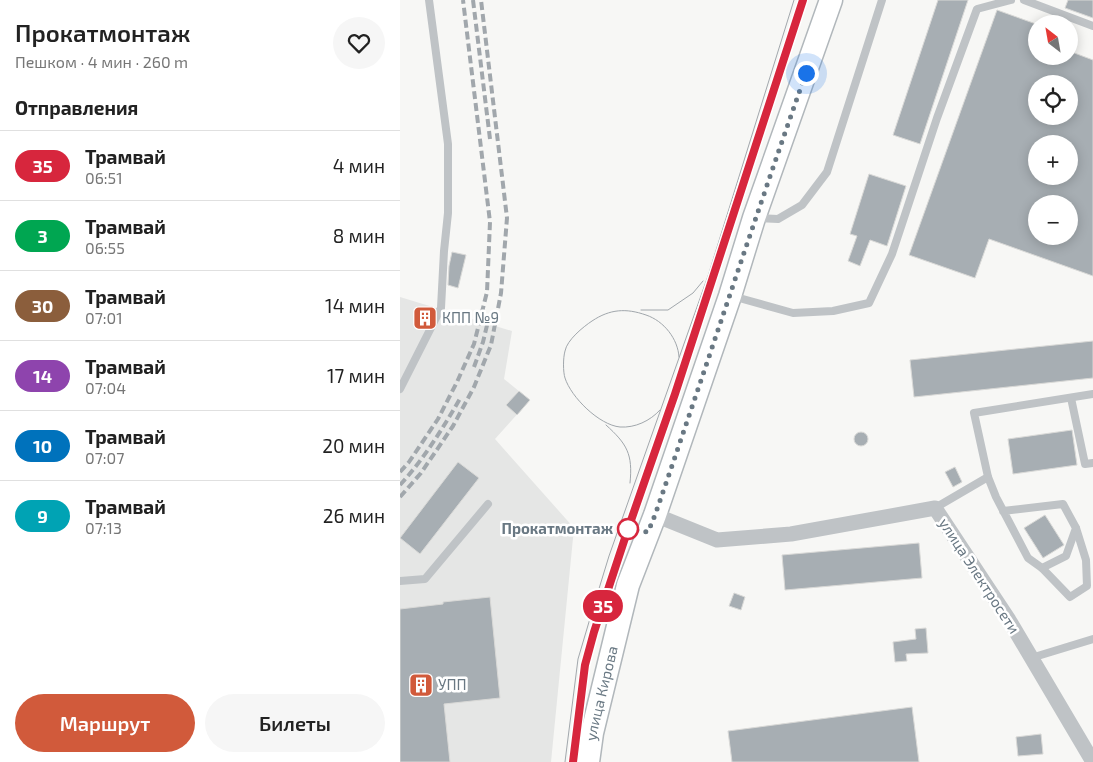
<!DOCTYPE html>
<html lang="ru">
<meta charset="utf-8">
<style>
body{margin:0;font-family:"Exo 2",sans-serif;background:#f6f6f6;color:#222;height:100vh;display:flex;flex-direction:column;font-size:19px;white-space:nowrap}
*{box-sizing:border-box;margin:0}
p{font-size:16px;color:#767676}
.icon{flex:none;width:28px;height:28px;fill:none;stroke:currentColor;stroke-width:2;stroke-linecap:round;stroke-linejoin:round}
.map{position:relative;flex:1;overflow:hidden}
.panel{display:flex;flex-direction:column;background:#fff;width:400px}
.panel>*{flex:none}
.badge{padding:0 10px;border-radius:16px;font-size:18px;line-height:32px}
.needle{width:32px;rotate:329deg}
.buttons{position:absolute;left:628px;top:15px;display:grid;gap:10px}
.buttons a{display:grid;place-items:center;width:50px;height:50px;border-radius:50%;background:#fff;box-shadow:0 2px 12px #0003;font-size:25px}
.you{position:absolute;width:25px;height:25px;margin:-12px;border:4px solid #fff;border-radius:50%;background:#1a73e8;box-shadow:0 0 0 8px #1a73e833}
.map>.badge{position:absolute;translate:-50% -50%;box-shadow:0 0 0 2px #fff}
h2{padding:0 15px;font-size:19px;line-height:45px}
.round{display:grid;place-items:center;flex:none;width:52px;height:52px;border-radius:26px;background:#f6f6f6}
.overview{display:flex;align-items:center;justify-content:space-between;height:85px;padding:0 15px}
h1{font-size:24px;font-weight:600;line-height:38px}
.action{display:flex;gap:10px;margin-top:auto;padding:10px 15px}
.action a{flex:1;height:58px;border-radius:30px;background:#d15a3b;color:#fff;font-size:20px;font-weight:600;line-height:58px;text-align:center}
.action a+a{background:#f6f6f6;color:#222}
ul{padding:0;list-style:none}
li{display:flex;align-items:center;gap:15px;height:70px;padding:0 15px;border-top:1px solid #e0e0e0}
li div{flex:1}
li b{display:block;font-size:19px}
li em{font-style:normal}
li .badge{min-width:55px;font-weight:700;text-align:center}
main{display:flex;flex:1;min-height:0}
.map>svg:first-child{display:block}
.built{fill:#e5e6e5}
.building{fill:#a7aeb3;stroke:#d9d9d7;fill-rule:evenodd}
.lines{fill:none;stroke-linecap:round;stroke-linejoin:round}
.secondary-casing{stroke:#b1b7bb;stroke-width:25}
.service{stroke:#bfc3c6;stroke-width:8}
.minor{stroke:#bfc3c6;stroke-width:15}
.secondary{stroke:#fff;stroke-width:22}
.tram{stroke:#a1a7ac;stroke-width:1}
.rail{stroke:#a1a7ac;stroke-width:4;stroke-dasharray:8 4;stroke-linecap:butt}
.line-casing{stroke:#fff;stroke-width:11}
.line{stroke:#d7263d;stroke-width:8}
.walk{stroke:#697883;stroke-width:5;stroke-dasharray:0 9}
.stop-dot{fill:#fff;stroke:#d7263d;stroke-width:2.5}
.labels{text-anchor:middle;stroke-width:5;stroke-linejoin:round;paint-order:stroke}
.poi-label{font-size:15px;fill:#697883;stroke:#fff;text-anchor:start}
.stop-label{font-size:15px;font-weight:bold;fill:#697883;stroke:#fff;text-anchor:end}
.street-label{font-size:15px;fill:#697883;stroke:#fff}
</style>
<main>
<section class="panel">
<div class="overview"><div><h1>Прокатмонтаж</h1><p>Пешком · 4 мин · 260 m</p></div><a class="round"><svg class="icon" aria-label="heart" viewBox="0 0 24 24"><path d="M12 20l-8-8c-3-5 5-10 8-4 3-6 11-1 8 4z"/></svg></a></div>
<h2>Отправления</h2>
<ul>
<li><span class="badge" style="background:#d7263d;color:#fff">35</span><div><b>Трамвай</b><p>06:51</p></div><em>4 мин</em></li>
<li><span class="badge" style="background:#00a651;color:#fff">3</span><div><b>Трамвай</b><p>06:55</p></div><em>8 мин</em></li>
<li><span class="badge" style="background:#8b5e3c;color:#fff">30</span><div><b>Трамвай</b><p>07:01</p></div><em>14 мин</em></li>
<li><span class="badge" style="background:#8e44ad;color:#fff">14</span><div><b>Трамвай</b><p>07:04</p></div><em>17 мин</em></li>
<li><span class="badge" style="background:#0072bc;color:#fff">10</span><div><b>Трамвай</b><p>07:07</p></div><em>20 мин</em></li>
<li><span class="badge" style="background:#00a3b4;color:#fff">9</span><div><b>Трамвай</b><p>07:13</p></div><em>26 мин</em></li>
</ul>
<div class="action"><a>Маршрут</a><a>Билеты</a></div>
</section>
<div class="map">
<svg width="693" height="762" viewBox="0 0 693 762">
<rect width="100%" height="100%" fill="#f7f7f5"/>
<!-- built -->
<path class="built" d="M0,297l112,34 -8,48 26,21 -35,39 79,89 -23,234h-151z"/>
<!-- building -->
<g class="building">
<path d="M538,0h30l-48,144 -27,-9z"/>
<path d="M668,0h25v18l-28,-10z"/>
<path d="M597,10l39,14v32h33v-5l24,9v216l-104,-37 -14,39 -66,-23zM636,84h33v32h-33zM636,144h33v32h-33zM636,204h33v32h-33z"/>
<path d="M469,174l37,12 -19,60 -17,-6 -10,26 -12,-5 9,-25 -7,-2z"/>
<path d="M52,252l14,3 -8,33 -10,-3 1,-19z"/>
<path d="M693,341v37l-179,19 -4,-37z"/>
<path d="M119,391l11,9 -13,15 -11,-10z"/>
<path d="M672,430l5,35 -64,9 -5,-35z"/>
<circle cx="461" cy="439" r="7"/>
<path d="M58,462l21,16 -59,76 -20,-16z"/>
<path d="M555,467l7,15 -9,5 -8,-15z"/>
<path d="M645,515l19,30 -21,13 -19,-30z"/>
<path d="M519,543l3,35 -137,12 -3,-35z"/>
<path d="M334,593l11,4 -4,13 -12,-4z"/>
<path d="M90,597l10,101 -56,6 6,58h-50v-153l43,-5v-2z"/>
<path d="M526,628l2,25 -22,1 1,7 -12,1 -2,-20 23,-3 -1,-10z"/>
<path d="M512,707l7,55h-187l-4,-31z"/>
<path d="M641,734l2,20 -25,2 -2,-19z"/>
</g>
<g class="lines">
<!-- secondary casing -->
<g class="secondary-casing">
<g id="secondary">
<path id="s1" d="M188,762l4,-29 36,-148 27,-70 75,-219 24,-78 77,-218"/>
</g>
</g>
<!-- service -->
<g class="service">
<path d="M624,0l69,26"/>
<path d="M356,218l22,1 24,-14 25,-33 55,-172"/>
<path d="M332,296l61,17 40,-2 36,-8 23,-49 45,-136 40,-109 34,-9"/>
<path d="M0,389l41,-81 3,-57 4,-38v-69l-19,-144"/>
<path d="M671,398l14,66 8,-1"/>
<path d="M588,477l8,20 32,61 14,10 24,-12 10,-28 -13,-24 -60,7"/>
<path d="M535,508l53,-31 -14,-64 119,-19"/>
<path d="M642,568l28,29 17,-11 -1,-26 -10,-32"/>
<path d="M0,581l25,-2 63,-75"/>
<path d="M631,658l62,-19"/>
</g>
<!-- minor -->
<path class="minor" d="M255,515l62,25 74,-6 144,-26 74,112 84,142"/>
<!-- secondary -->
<use href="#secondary" class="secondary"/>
<!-- tram -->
<g class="tram">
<path d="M378,79l25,-79"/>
<path d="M241,310h27l25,-17 10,-12"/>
<path d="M260,410c-10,11 -25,18 -40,17 -21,-2 -49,-30 -55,-49 -2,-6 -2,-20 0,-27 2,-11 18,-24 27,-30 18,-12 34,-13 54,-6 18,6 32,24 33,42"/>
<path d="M206,425c21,19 27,29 24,58"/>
<path d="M165,762l13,-103 16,-54 15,-49 100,-283 85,-273"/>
<path d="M173,762l12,-97 9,-33 99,-294"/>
</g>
<!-- rail -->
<g class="rail">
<path d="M73,0l17,139"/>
<path d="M74,367l9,-25 6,-25"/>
<path d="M0,472l9,-10 29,-43 19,-37 17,-38 13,-52 3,-70 -27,-222"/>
<path d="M0,485c24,-26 43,-57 61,-88"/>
<path d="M0,497l21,-24 32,-47 21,-39 17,-42 10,-52 6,-75 -26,-218"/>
</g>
</g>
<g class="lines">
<!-- line casing -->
<g class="line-casing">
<path id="line" d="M173,762l12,-97 9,-33 34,-103 47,-135 128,-394"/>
</g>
<!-- line -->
<use href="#line" class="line"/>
<!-- walk -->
<path class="walk" d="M228,529l20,3 7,-17c51,-147 99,-295 151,-442"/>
</g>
<!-- icons -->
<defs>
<g id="building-square" transform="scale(1.25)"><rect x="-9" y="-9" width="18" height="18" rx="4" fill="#d15a3b" stroke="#fff"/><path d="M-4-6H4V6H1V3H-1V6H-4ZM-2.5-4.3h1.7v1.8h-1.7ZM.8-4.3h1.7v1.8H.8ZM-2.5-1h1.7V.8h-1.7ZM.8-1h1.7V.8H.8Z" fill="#fff"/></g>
</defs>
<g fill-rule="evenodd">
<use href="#building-square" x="25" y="318"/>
<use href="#building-square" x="21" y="685"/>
</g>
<!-- markers -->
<circle class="stop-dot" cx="228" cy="529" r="10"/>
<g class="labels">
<!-- poi labels -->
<g class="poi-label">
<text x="42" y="323">КПП №9</text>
<text x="38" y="690">УПП</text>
</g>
<!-- stop labels -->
<g class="stop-label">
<text x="213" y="534">Прокатмонтаж</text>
</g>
<!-- street labels -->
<g class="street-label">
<text transform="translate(579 576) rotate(57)" y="5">улица Электросети</text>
<text dy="5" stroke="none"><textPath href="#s1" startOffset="70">улица Кирова</textPath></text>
</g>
</g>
</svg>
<div class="buttons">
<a><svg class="needle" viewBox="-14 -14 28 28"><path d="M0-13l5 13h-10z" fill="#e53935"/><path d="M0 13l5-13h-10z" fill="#767676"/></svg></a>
<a><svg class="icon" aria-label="locate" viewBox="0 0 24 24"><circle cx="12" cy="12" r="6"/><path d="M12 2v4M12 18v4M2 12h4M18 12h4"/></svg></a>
<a>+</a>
<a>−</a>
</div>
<div class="you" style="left:406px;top:73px"></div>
<b class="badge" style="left:203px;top:606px;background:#d7263d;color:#fff">35</b>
</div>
</main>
